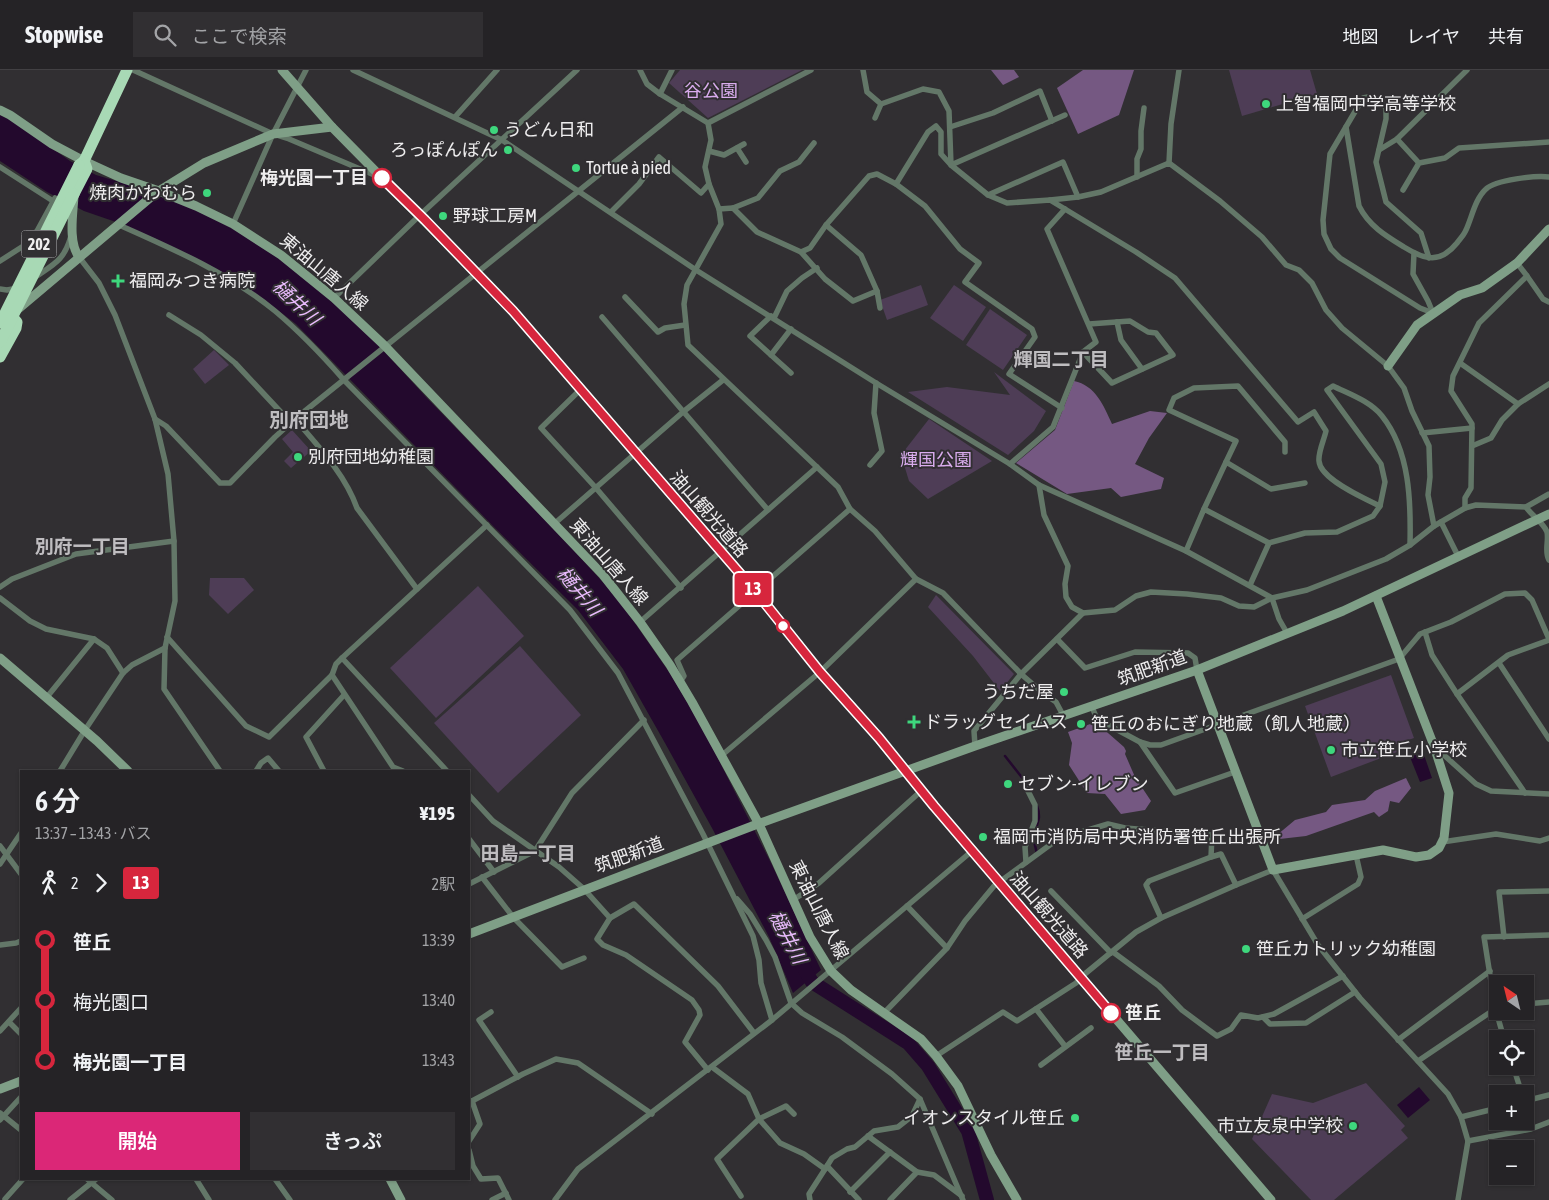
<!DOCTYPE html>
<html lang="ja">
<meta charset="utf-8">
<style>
body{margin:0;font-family:"Asap Condensed","Noto Sans JP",sans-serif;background:#312f32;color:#f1f3f6;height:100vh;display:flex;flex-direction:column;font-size:19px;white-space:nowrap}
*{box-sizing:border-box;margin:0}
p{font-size:16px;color:#a3a4a7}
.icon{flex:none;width:28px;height:28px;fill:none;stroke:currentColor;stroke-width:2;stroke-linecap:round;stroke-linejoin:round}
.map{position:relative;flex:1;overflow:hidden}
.drawer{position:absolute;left:20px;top:700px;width:450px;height:410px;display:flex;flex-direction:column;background:#252326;border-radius:0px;box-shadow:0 1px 4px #0004,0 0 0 1px #424043}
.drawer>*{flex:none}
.badge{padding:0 10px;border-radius:4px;font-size:18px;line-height:32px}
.needle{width:32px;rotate:325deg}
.fabs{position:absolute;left:1489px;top:905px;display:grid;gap:10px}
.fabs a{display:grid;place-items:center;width:45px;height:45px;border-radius:0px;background:#252326;box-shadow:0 1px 4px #0004,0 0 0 1px #424043;font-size:25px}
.map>.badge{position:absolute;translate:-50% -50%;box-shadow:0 0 0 2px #fff}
.legs{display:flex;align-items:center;gap:8px;height:55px;padding:0 15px;font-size:16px}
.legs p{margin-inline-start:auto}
.headline{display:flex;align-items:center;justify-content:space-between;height:85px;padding:0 15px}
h1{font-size:28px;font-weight:600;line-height:38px}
.cta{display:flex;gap:10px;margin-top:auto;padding:10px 15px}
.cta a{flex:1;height:58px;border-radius:0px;background:#db2777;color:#fff;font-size:20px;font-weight:600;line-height:58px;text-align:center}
.cta a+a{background:#312f32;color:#f1f3f6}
ul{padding:0 15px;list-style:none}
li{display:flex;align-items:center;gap:18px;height:60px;font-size:19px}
li i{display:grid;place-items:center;width:8px;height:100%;margin:0 6px;background:currentColor}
li i::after{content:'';width:12px;height:12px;margin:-6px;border:4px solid;border-radius:50%;background:#252326}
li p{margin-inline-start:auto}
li:first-child i{background:linear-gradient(#0000 50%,currentColor 0)}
li:last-child i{background:linear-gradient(currentColor 50%,#0000 0)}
header{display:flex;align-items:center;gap:30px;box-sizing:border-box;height:70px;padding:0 25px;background:#252326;border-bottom:1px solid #424043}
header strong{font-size:24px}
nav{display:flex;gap:28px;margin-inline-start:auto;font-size:18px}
.search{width:350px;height:45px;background:#312f32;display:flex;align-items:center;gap:12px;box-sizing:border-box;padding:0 18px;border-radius:0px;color:#a3a4a7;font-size:19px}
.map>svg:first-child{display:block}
.green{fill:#4e3d56}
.forest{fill:#755882}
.water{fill:#23092d}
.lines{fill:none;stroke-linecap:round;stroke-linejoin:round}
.stream{stroke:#23092d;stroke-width:2.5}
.river{stroke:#23092d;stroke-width:14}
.street{stroke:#637768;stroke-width:5.5}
.secondary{stroke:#7f9f87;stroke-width:9}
.highway{stroke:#a8d9b5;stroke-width:11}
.highway-bridge{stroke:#a8d9b5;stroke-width:11}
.line-1-casing{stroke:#fff;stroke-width:11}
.line-1{stroke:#d7263d;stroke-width:8}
.poi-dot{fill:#3ed77d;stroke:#312f32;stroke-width:2}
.stop-1-dot{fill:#fff;stroke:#d7263d;stroke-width:2.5}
.labels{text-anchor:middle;stroke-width:4;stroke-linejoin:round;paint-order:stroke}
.shield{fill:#312f32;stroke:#b5b4b6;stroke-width:1}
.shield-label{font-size:16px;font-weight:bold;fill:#eeedee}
.park-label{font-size:18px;fill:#d9aced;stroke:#312f32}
.poi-label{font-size:18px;fill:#eeedee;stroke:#312f32;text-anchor:start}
.stop-label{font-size:18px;font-weight:bold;fill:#eeedee;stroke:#312f32;text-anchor:end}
.street-label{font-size:18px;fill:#eeedee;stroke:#312f32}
.water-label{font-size:19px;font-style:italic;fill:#e9bbfd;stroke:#312f32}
.neighbourhood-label{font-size:19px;font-weight:bold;fill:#bfbdc0;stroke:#312f32}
.quarter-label{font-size:20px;font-weight:bold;fill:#bfbdc0;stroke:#312f32}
</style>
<header>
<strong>Stopwise</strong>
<div class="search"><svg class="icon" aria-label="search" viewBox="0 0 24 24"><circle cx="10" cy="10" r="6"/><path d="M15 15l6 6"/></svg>ここで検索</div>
<nav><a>地図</a><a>レイヤ</a><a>共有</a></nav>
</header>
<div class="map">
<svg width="1549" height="1130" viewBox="0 0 1549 1130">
<rect width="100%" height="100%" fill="#312f32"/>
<!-- green -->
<g class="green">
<path d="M680,0h122l-94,48 -39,-35z"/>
<path d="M1229,0h81l7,24 -75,22z"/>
<path d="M921,215l7,20 -41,15 -7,-20z"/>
<path d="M954,215l32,22 -23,34 -33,-23z"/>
<path d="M990,239l37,26 -24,35 -37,-25z"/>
<path d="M214,280l15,15 -24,19 -12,-15z"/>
<path d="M994,302l52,39 -12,20 -26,24 -100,-63 39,-5 63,8z"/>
<path d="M929,349l63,42 -64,38 -19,-18 -8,-26z"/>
<path d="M292,360l19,21 -20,17 -7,-7 9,-9 -11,-13z"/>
<path d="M210,508h34l10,12 -26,24 -19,-19z"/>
<path d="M478,516l46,50 -88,82 -46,-50z"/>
<path d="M936,525l78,79 -14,17 -27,-35 -45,-49z"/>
<path d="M520,576l61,69 -83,78 -64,-70z"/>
<path d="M1391,605l23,63 -20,7 3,7 -66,25 -26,-71z"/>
<path d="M1366,1013l39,43 -4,4 7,8 -74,62h-23l-59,-61 20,-45 41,9z"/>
</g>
<!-- forest -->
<g class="forest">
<path d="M991,0h23l5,7 -16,8z"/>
<path d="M1083,0h51l-15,45 -41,19 -21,-46z"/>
<path d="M1074,311c21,4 30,25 38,43l38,-13 17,2 -18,25 -14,26 29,14 -3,11 -40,8 -10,-9 -44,6 -51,-31 39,-33z"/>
<path d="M1093,653l7,3 24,21 2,4 -1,3 10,23 16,24 -6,9 -24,4 -16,-20 -18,-1 -18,-28 3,-22 -4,-11z"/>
<path d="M1406,708l5,10 -12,15 -9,-2 -2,10 -9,6 -5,-5 -68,24 -35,4 24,-20 31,-8 6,-7 33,-5 10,-9z"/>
</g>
<!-- water -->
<g class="water">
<path d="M0,45l18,9 52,37 26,14 71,21 66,32 51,34 52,43 36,33 54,59 144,149 48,53 53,76 34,58 67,132 49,105 -28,23 -24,-56 -57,-109 -47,-85 -42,-74 -45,-59 -84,-83 -198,-203 -38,-29 -102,-56 -43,-18 -29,-10 -37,-19 -47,-31z"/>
<path d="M1423,682l9,26 -12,4 -10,-25z"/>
<path d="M1419,1017l11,13 -22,18 -11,-13z"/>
</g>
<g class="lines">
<!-- stream -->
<g class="stream">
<path d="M1005,686l19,24 4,8"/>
<path d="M1037,736c6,14 -3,20 -3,32 0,5 2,11 3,16"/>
</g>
<!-- river -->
<path class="river" d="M801,893l11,19 96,61 20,23 40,65 19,69"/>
<!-- street -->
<g class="street">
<path d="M133,0l140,64 16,5 90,38"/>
<path d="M353,0l149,70 194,130 180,113 134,81 29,21 147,66 86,47 7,21 8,14"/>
<path d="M640,0l7,14 13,10 48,29 3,17 -6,27 4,17 10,25 2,15 -34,61 -3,19 4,41 150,142 12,22 25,22 41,48 27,14 78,81 22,19 13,9 7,13"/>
<path d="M863,0l4,22 14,12"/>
<path d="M660,24l12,-24"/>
<path d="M455,47l42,-47"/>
<path d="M875,48l6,-14 42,-15 16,3 10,19 2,54 114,-50"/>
<path d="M708,53l103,-53"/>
<path d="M950,57l43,-14 47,-22 12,30"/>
<path d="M1346,57l13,79c10,20 27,30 45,41 21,13 36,17 53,-4 3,-4 7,-8 9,-13 6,-13 9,-31 20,-41 9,-9 51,-14 63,-12"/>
<path d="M1397,69l22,24"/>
<path d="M737,78l9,14"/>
<path d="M1379,80l18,-11 70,-69"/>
<path d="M709,81l15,4 20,-11"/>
<path d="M1169,93l2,-39 8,-54"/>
<path d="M0,97l53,34"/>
<path d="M1137,107v-18l4,-10v-18l3,-23"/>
<path d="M896,114l29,22 35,43 19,14 -14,19 67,47 3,8 -26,37 53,34"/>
<path d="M1403,120l16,-27 26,-5 14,-10 90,-6"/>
<path d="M988,125l75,-33 15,35"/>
<path d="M733,138l25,-10 22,-27 19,-9 15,-19"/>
<path d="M719,139l14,-1 24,24 44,20 9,-4 16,-23"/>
<path d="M611,142l28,-28 20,-27 42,36 8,-9"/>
<path d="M117,154c54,24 112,49 158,87 25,21 47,44 68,68l227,231 48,63 85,161 50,102 6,24 2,23 11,37"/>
<path d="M233,154l40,-90 33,-64"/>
<path d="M801,182l24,27 28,22 24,-10"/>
<path d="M1414,183l-1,21 15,27 5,12"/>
<path d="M79,187l20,26 16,32 40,104 13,55 6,67"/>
<path d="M1429,188l-8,-25 -35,-31 -10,-40 10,-43v-11l-5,-6 -13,-5 -5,1 -33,56 -7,66 1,14 7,15 9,9 80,50 13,5"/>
<path d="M0,191l28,-18 9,-12 18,-33"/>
<path d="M1527,206l16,23 6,3"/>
<path d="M34,208c20,-14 30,-17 37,-42"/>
<path d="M0,219l7,1 11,-2"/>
<path d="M625,227l33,35 7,-4 20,-3"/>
<path d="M334,228l86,-83 157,-145"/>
<path d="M880,238l-3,-17 -16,-36 -35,-30 43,-49 8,-2 19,10 32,-52 8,-6 5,6v22l10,11 37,30 19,8 43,-3 86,52 39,26 123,144 16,-10 12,19c-2,9 -8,21 -7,30 1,18 46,38 61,45l5,-24 -4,-18 -54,-74 6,-4c16,8 37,15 49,30 28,35 29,86 28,129"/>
<path d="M169,245l32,20 34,28 56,60"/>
<path d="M771,246l-21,20 41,37"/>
<path d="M602,247l166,193"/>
<path d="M774,248l13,-27 15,-13 15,-10"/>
<path d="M1117,252l4,18 21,29"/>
<path d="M1083,282l29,31 61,-28 -17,-22 -8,-1 -18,-11 -41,3"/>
<path d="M771,285l20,-26"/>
<path d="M1460,293l58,41"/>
<path d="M581,319l-40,39 55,60 85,100"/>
<path d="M155,349l11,7 54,57h10l45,-46 20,-18 388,-312"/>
<path d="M295,349c23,27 50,55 62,89l60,81"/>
<path d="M1422,363l50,-5"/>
<path d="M1472,376l19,-8 11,-18 16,-16 31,-20"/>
<path d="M1226,392l10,-21 -67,-31 5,-12 20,-10 44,-2 47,56v10"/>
<path d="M1010,394l43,-37 30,-75 13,-10 -49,-113 18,-20"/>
<path d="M870,395l12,-14 -8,-38 2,-30"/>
<path d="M1039,415l5,30 24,51 -3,18 1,13 6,10 11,6"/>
<path d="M1526,437l23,-13"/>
<path d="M1465,438v-10l6,-10 1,-64 -21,-33 2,-15 26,-53 48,-47 -10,-13"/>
<path d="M1204,439l22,-47 45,27 34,-6"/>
<path d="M1441,452l17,34"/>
<path d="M554,454l129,-112 40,-32"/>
<path d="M1434,456l31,-18 11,-3 50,2c6,9 17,15 21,25 2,9 -3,20 2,28"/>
<path d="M1186,481l18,-42 65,34 36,-10 32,-1 36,-16 7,-10"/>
<path d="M1250,515l19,-42"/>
<path d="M0,517l12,-8 64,-25 98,-13 1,60 -10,47 -1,41 56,82"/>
<path d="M0,528l30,23 16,8 48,10 13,9 16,25"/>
<path d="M640,552l177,-155"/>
<path d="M1425,562l7,23 25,39 68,99"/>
<path d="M167,567l79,89 23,11 63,-62"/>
<path d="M1057,569l28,29 50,-16 53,1 7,5 2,12"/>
<path d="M342,588l105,113"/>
<path d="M1499,593l50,76"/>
<path d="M680,612l4,-6 -7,-16 173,-151"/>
<path d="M1457,624l51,-39 41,-15"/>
<path d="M47,627l47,-58"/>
<path d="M1092,637l5,12 43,23 10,3h11l238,-86 21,-25 31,-12 54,-28 20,-1 7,7 17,39"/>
<path d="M1140,672l35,51 60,-21"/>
<path d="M975,676l-1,-15 47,-57 62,-61 32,-3 21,-14 15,-4 36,2 34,4 18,8 15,1 18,-9 35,-8 79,-31 24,-14 24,-19 -6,-31 2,-18 -1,-31 -17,-35 -8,-23 -16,-22 -46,-38 -16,-18 -14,-27 -13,-13 -13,-5 -24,-28 -42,-36 -51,-38 -68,29 -23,5 -28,3"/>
<path d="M1435,677l41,37 15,7 58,3"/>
<path d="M721,686l99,-84 96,-93"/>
<path d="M60,701l25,-41 38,-57 9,-8 33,-17"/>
<path d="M256,701l5,-8 7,-5 11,13"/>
<path d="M324,701l-18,-34 38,-42"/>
<path d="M403,701l-10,-4 -61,-92 4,-11 6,-6 145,-133"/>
<path d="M469,725l24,26 66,46 25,22 26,29 24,-14 84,82 36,47"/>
<path d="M469,769l25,33"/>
<path d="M1442,772l54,-8 44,7 9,-3"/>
<path d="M0,776l21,28"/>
<path d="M1026,792l-1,-15 10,-26v-16l-8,-16"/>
<path d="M0,794l21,-31"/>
<path d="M482,807l31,40 49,50 22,-9"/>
<path d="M469,814l66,-33 37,-58 72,-73"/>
<path d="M1051,821l60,62"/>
<path d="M737,829l13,15 16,26 9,17 16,46 11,10 40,24 50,37 28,25 43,101"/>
<path d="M793,830l26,-17 102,-92"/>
<path d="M907,836l40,42"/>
<path d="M610,848l-13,21 6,6 23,10 66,45 7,10 1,5 -15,27 23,28"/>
<path d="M1161,848l-15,-33 3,-4 62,-24"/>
<path d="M1302,849l56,-35 3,-7 -5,-22"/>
<path d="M1504,867l-5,-45 50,-1"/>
<path d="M0,875l16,-2 5,-2"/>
<path d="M1113,882l46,34 23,24 35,26 14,-7 10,-14 17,3 16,-4 69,-38"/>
<path d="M1525,934l24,-2"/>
<path d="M1036,939l29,37"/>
<path d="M491,942l-12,8 39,57"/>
<path d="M884,943l63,-65 18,-27 29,-35 64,-47 50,-15 17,4 87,7 -1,22 10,-3 15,31 37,-15 45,75 42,53 88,96 13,23 7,24"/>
<path d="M1263,947l7,7 36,-1 49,-31"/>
<path d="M9,952l12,12"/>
<path d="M0,961l21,-23"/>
<path d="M1504,969l-9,-32 -11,-70 65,-2"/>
<path d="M1398,970l92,-69"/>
<path d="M936,986l67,-44 14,9 59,-38 10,-10 50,-41 25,-14 75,-33"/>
<path d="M1418,991l80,-54"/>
<path d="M1041,995l50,-37"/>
<path d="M1513,996l9,28"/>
<path d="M712,997l36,27 11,25 21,24 24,11 21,15"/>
<path d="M469,1030l3,1 51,-27 33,-15 22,4 74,51"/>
<path d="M1525,1031l24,-6"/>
<path d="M0,1043l21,17"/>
<path d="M1461,1047l37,-9"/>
<path d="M0,1050l21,-23"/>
<path d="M868,1066l49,36 17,3 28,21"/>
<path d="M469,1071l11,-17 -8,-23"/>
<path d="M469,1080l4,16 8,13 17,-1 11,22"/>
<path d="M827,1096l5,-8 15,-9 8,-2 19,-16 24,-4 14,-11 8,-17"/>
<path d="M87,1109l25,21"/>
<path d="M196,1109l13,21"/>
<path d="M275,1109l15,21"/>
<path d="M850,1122l40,-40"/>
<path d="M741,1126l-24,-37 42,-40 27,-13 8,8"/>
<path d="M5,1129l18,-20"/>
<path d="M70,1130l26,-21"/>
<path d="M492,1130l14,-7"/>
<path d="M555,1130l23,-31 194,-149 200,-169"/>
<path d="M810,1130l-1,-6 18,-28 32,34"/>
<path d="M890,1130l27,-28"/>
<path d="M1458,1130l10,-59 63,-12 18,-7"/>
</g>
<!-- secondary -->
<g class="secondary">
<path d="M282,0l50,57 181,184 243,281 64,80 35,38 66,81 350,409"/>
<path d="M0,40l10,5 42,29 32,17 37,17 38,13 37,15 37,18 48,31 53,43 51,48 218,229 37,47 30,43 22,37 67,122 51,113 21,34 20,19 70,49 15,17 22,30 33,69 26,45"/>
<path d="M74,126c-1,18 -6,46 5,61"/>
<path d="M17,240l140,-118 47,-29 69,-29 59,-7"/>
<path d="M1388,296l29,-41 43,-30 22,-7 35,-25 32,-34"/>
<path d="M0,588l97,83 31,30"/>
<path d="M1197,600l76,200 110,-20 33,7 13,-2 10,-7 5,-10 5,-45 -15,-47 -58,-150"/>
<path d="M469,864l286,-109 220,-79 222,-76 146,-59 206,-97"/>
<path d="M0,1019l21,-8"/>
<path d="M390,1109l11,21"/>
</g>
<!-- highway -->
<g class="highway">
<path d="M79,95l5,-4 43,-91"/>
<path d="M74,124l13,-25 -3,-8"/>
<path d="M0,287l16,-29 1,-6 -6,-7"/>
</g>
<!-- highway-bridge -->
<g class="highway-bridge">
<path d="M0,253l79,-158"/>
<path d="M0,272l74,-148"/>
</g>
</g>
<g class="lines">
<!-- line-1 casing -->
<g class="line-1-casing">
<path id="line-1" d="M382,108l43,42 88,91 243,281 64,80 59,66 55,68 177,207"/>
</g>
<!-- line-1 -->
<use href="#line-1" class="line-1"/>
</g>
<!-- markers -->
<g class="poi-dot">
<circle cx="1266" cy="34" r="5"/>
<circle cx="494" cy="60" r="5"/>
<circle cx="508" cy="80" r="5"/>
<circle cx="576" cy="98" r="5"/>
<circle cx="207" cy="123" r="5"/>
<circle cx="443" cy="146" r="5"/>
<path d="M115.5 203.5h5v5h5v5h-5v5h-5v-5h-5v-5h5z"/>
<circle cx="298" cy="387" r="5"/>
<circle cx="1064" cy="622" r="5"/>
<path d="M911.5 644.5h5v5h5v5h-5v5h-5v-5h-5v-5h5z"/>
<circle cx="1081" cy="654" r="5"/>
<circle cx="1331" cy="680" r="5"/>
<circle cx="1008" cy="714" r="5"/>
<circle cx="983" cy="767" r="5"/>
<circle cx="1246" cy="879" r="5"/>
<circle cx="1075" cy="1048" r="5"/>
<circle cx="1353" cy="1056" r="5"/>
</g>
<g class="stop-1-dot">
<circle cx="382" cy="108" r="9"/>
<circle cx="783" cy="556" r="6"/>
<circle cx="1111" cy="943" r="9"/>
</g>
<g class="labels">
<!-- shield labels -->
<rect class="shield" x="21.5" y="160.5" width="35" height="27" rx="4"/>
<g class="shield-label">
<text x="39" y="180">202</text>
</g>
<!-- park labels -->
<g class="park-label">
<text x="711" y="27">谷公園</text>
<text x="936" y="396">輝国公園</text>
</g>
<!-- poi labels -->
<g class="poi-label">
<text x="1276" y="40">上智福岡中学高等学校</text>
<text x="504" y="66">うどん日和</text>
<text x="498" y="86" text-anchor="end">ろっぽんぽん</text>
<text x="586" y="104">Tortue à pied</text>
<text x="197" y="129" text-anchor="end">焼肉かわむら</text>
<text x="453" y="152">野球工房M</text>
<text x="129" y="217">福岡みつき病院</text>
<text x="308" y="393">別府団地幼稚園</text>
<text x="1054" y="628" text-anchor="end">うちだ屋</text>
<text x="924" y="658">ドラッグセイムス</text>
<text x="1091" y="660">笹丘のおにぎり地蔵（飢人地蔵）</text>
<text x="1341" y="686">市立笹丘小学校</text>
<text x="1018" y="720">セブン-イレブン</text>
<text x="993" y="773">福岡市消防局中央消防署笹丘出張所</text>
<text x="1256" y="885">笹丘カトリック幼稚園</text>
<text x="1065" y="1054" text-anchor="end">イオンスタイル笹丘</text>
<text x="1343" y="1062" text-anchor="end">市立友泉中学校</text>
</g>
<!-- stop labels -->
<g class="stop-label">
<text x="368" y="114">梅光園一丁目</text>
<text x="1125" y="949" text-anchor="start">笹丘</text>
</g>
<!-- street labels -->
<g class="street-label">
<text transform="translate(324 202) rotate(40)" y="6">東油山唐人線</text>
<text transform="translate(709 444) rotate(49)" y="6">油山観光道路</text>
<text transform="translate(609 492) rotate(49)" y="6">東油山唐人線</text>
<text transform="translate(1152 598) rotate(-20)" y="6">筑肥新道</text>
<text transform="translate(629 785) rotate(-20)" y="6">筑肥新道</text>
<text transform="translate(819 840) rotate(63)" y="6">東油山唐人線</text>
<text transform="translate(1049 845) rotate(49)" y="6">油山観光道路</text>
</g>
<!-- water labels -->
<g class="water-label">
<text transform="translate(297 232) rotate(43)" y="7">樋井川</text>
<text transform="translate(580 521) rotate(50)" y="7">樋井川</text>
<text transform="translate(788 867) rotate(62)" y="7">樋井川</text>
</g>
<!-- neighbourhood labels -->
<g class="neighbourhood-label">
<text x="1061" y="296">輝国二丁目</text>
<text x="82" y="483">別府一丁目</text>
<text x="528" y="790">田島一丁目</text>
<text x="1162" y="989">笹丘一丁目</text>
</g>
<!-- quarter labels -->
<g class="quarter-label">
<text x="309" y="357">別府団地</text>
</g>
</g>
</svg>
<div class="fabs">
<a><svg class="needle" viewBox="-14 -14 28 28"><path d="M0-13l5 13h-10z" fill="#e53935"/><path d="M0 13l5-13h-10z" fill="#a3a4a7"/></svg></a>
<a><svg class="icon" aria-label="locate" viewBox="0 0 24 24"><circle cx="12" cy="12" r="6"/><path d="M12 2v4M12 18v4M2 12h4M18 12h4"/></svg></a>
<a>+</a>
<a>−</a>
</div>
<b class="badge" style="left:753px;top:519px;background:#d7263d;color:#fff">13</b>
<section class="drawer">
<div class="headline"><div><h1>6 分</h1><p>13:37 – 13:43 · バス</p></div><b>¥195</b></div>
<div class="legs"><svg class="icon" aria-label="walk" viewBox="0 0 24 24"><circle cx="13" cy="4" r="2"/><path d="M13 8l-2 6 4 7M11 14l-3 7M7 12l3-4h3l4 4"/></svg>2<svg class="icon" aria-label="forward" viewBox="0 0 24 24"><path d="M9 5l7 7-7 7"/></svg><b class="badge" style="background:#d7263d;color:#fff">13</b><p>2駅</p></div>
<ul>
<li><i style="color:#d7263d"></i><b>笹丘</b><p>13:39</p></li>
<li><i style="color:#d7263d"></i><span>梅光園口</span><p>13:40</p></li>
<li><i style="color:#d7263d"></i><b>梅光園一丁目</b><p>13:43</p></li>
</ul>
<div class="cta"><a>開始</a><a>きっぷ</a></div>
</section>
</div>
